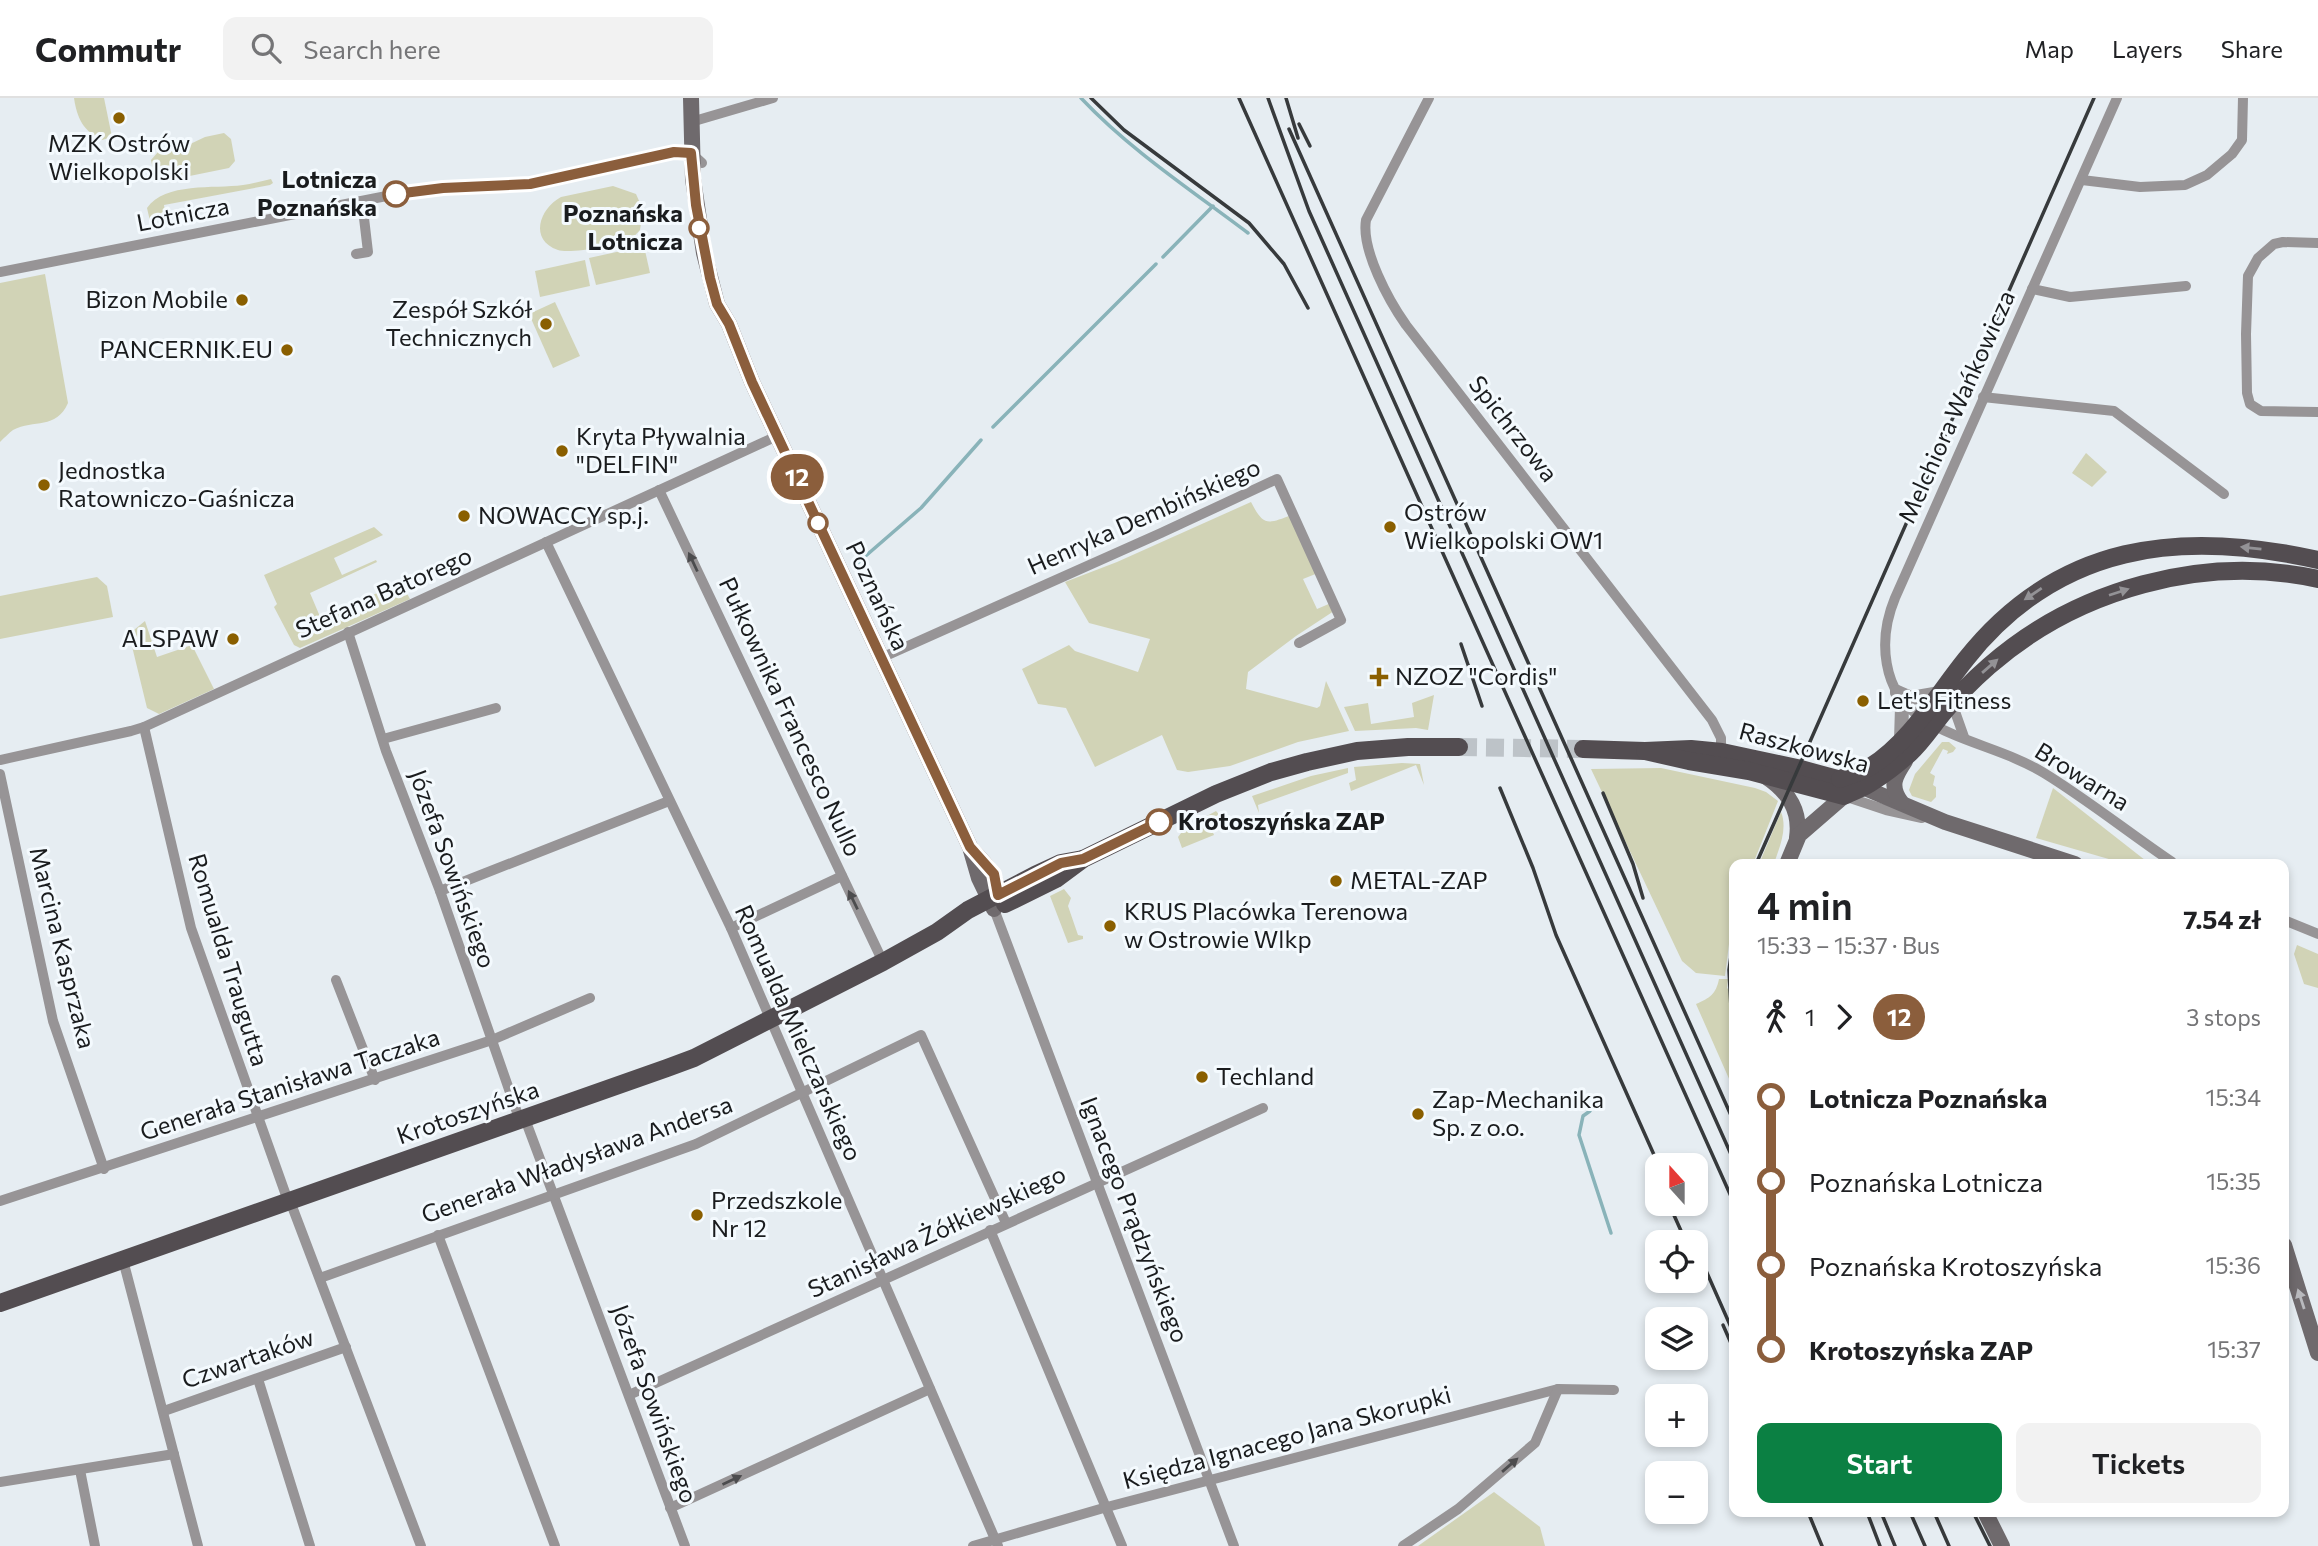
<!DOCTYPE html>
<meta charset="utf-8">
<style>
body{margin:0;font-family:Commissioner,sans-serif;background:#f2f2f2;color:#202124;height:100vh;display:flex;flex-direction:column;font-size:26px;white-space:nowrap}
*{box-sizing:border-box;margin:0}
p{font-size:23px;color:#757577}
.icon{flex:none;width:38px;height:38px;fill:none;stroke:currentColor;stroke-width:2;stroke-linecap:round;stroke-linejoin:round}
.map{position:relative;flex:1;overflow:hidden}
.details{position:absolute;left:1729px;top:761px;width:560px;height:658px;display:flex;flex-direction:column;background:#fff;border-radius:14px;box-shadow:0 4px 10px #0003}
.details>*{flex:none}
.badge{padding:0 14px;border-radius:23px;font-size:24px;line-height:46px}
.needle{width:46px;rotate:339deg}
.buttons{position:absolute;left:1645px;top:1055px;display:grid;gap:14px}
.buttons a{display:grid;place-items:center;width:63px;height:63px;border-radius:14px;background:#fff;box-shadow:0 4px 10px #0003;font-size:35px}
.map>.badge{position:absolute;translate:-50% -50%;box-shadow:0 0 0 4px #fff}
.legs{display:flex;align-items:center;gap:10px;height:77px;padding:0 28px;font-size:23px}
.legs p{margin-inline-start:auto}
.head{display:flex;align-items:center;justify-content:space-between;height:119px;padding:0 28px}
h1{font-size:38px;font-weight:600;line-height:52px}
.primary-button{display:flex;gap:14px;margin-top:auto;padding:14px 28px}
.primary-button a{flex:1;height:80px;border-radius:14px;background:#0b8043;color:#fff;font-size:28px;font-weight:600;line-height:80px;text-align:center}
.primary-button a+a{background:#f2f2f2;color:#202124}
ul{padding:0 28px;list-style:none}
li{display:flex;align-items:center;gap:24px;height:84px;font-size:26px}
li i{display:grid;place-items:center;width:10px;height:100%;margin:0 9px;background:currentColor}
li i::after{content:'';width:18px;height:18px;margin:-9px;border:5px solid;border-radius:50%;background:#fff}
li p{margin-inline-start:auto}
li:first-child i{background:linear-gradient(#0000 50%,currentColor 0)}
li:last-child i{background:linear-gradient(currentColor 50%,#0000 0)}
header{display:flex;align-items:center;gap:42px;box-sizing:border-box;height:98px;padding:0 35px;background:#fff;border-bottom:2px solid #e0e0e0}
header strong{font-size:33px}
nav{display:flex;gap:38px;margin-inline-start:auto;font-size:24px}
.search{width:490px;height:63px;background:#f2f2f2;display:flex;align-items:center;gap:18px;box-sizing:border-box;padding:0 24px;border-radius:14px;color:#757577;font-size:26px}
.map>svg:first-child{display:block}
.green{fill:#d1d3b6}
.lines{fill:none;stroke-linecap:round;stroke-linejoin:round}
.stream{stroke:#89b3b9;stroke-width:3.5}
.primary-tunnel{stroke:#bdc3c8;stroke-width:18;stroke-dasharray:18 9;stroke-linecap:butt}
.minor{stroke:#979496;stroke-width:10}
.tertiary{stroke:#979496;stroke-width:14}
.secondary{stroke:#6f6a6d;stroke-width:16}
.primary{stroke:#534d51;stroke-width:18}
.rail{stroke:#373a3c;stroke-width:3.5}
.oneway{fill:#939296}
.oneway2{fill:#4c4c4e}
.oneway3{fill:#b8b9bd}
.line-1-casing{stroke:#fff;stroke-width:16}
.line-1{stroke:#8b5e3c;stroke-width:10}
.poi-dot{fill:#8a5f00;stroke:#f4fafe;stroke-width:2.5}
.stop-1-dot{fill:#fff;stroke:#8b5e3c;stroke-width:3.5}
.labels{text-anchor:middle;stroke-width:6;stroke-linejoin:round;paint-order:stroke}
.poi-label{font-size:24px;fill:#1a1c1e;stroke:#f4fafe;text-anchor:start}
.stop-label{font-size:24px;font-weight:bold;fill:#1a1c1e;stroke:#f4fafe;text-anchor:end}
.street-label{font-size:24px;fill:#1a1c1e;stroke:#f4fafe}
</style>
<header>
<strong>Commutr</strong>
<div class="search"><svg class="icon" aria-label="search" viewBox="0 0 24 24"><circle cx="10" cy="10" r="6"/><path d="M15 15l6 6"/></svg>Search here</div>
<nav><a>Map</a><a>Layers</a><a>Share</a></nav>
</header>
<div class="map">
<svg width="2318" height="1448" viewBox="0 0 2318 1448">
<rect width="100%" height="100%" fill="#e6edf2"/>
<!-- green -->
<g class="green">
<path d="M74,0h30l8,39 -10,3c-19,-9 -25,-22 -28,-42z"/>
<path d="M224,35l7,6 4,22 -6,7 -64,13 -11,-7 -3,-14 7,-8 28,-6 19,-9z"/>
<path d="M271,81l2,4 -3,2 -106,20 2,13 -16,3 -3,-13c18,-26 67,-19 96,-23 9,-1 19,-4 28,-6z"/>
<path d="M613,88l23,8 7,16 -3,20c-4,4 -8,9 -12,11 -10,5 -60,13 -70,9 -29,-10 -19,-41 3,-53z"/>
<path d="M644,148l6,27 -54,12 -7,-27z"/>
<path d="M585,162l5,26 -50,11 -5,-26z"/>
<path d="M45,176l23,129c-12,27 -34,16 -55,27 -4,3 -9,8 -13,12v-159z"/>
<path d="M555,204l25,54 -27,12 -24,-54z"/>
<path d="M2086,355l21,19 -15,15 -20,-14z"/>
<path d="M1251,404c13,25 16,22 41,13l26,58 -15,6 14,30 14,-6 3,8 -38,25 -48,36 -2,17 71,19 3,-2 6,-25 23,50 -51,11 -68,24 -42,6 -11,-2 -15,-35 -67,32 -29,-59 -28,-4 -16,-35 47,-24 6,6 63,21 12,-33 -61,-16 -24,-41 52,-20z"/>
<path d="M374,429l9,8 -49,23 8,17 34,-15 1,2 -67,31 11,26 80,-37 9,17 -110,49 -6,-3 -20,-38 3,-3 -13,-29z"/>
<path d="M97,479l10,9 6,31 -113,22v-43z"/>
<path d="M145,523l12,36 35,-12 22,44 -55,25 -12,-6 -18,-74z"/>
<path d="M1434,597l-6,35 -12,-2 -61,3 -11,-24 24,-4 3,21 43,-7 -2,-14z"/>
<path d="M1942,644h7l7,6 -3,4 -6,2 1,-3 -5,-2 -13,24 5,3 -2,9 3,2v10l-5,5 -19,-6 -3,-6 6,-16z"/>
<path d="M1402,665l18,1 4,21 -8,-20 -65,26 -2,-8 7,-3 -2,-13z"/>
<path d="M1348,670v5l-90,32 1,8 -7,-17 59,-20z"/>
<path d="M1661,670l94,20 11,4 12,9 -25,63h-19v59l-5,21 -4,32 -29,-3 -14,-12 -91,-192z"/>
<path d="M2053,690l97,76h-24l-90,-26z"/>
<path d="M1216,713l9,11 -14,6 3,7 -32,13 -4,-11 7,-9z"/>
<path d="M1781,714c7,17 -2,36 -7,52h-15z"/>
<path d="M1064,791l7,9 -3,8 10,29 5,1v3l-15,4 -18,-47z"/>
<path d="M2297,847l21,9v34l-14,-4 -10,-30z"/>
<path d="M1719,881h9l-1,9 7,7v95l-38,-86c14,-6 20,-10 23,-25z"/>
<path d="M1494,1394l46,35 5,19h-127z"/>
</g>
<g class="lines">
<!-- stream -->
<g class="stream">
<path d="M1081,0c49,52 110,92 167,135"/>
<path d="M1163,159l50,-51"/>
<path d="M993,329l163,-163"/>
<path d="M854,468l67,-58 60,-68"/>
<path d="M1590,1013l-7,5 -4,19 32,98"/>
</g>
<!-- primary-tunnel -->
<path class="primary-tunnel" d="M1459,649l124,2"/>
<!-- minor -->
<g class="minor">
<path d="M1429,0l-63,122c-5,30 23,81 40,105l306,395 9,18v20"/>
<path d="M2117,0l-222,500c-17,41 -14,94 27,120 36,24 85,32 122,55 44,27 85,60 128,89"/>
<path d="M691,24l82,-24"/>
<path d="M2082,82l58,7 45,-2 22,-10 25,-21 10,-14 1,-42"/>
<path d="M2318,145l-35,-1 -9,2 -16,14 -10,18 -2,58 1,59 3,11 11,7 57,1"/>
<path d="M356,156l12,-2 -6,-51"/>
<path d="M0,174l422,-83 108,-6 144,-31 17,1 11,10"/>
<path d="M2032,191l38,8 116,-11"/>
<path d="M1983,299l131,14 110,83"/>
<path d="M659,392l224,472"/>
<path d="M546,444l185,386 267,618"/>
<path d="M348,534l38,119 54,140 80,230"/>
<path d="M881,560l280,-125 116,-54 64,141 -42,23"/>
<path d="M1952,605l12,34"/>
<path d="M144,629l47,201 97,273"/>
<path d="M383,641l113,-31"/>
<path d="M0,662l131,-29 13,-4 633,-291"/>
<path d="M0,676l53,247 51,148"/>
<path d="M1844,698l42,14 36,8"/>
<path d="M440,793l229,-90"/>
<path d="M994,811l240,637"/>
<path d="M2284,822l34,14"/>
<path d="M731,830l111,-52"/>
<path d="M336,882l39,100"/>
<path d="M525,1021l160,427"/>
<path d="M0,1103l492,-161 98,-42"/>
<path d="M290,1103l131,345"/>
<path d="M990,1132l132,316"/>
<path d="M438,1137l117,311"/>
<path d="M123,1162l75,286"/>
<path d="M320,1180l376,-134 225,-109 85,188"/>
<path d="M258,1281l52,167"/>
<path d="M629,1297l634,-287"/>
<path d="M164,1313l182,-64"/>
<path d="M80,1372l15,76"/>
<path d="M0,1384l174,-28"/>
<path d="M670,1410l260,-119"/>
<path d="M973,1448l134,-39 451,-118 56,1"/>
<path d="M1403,1448l55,-37 77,-66 23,-54"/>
</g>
<!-- tertiary -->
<g class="tertiary">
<path d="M1897,594l5,15 -1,33"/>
<path d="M1897,594l14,6 29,-5"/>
</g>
<!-- secondary -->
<g class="secondary">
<path d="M691,0l2,81 11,74 13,51 12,20 23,58 218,465 9,31 15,31"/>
<path d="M1765,678c23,15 36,34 32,62"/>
<path d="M1862,682l-2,6 85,36 130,42"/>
<path d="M1901,704c-12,-16 -6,-26 4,-41"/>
<path d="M971,751c16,16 31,31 24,55"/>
<path d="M1787,766l12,-29 45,-39"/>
<path d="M2284,1147l34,108"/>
<path d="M1985,1414l17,34"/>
</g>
<!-- primary -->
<g class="primary">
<path d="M1583,651l62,2 46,-2 31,3 75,16 55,15"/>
<path d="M1645,653l44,10 60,10 95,25c9,-5 20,-8 28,-14 13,-8 27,-19 38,-29 13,-12 23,-28 34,-41 14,-17 29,-32 45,-46 88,-77 214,-112 329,-87"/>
<path d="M1840,681c10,-4 21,-7 30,-12 40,-25 67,-72 96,-108 92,-116 214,-130 352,-99"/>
<path d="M1005,806l51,-25 27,-20 45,-22 88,-43 55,-22 36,-10 50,-11 51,-4h51"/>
<path d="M0,1205l667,-235 27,-10 189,-96 54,-30 31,-22 67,-35 26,-12 22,-4"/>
</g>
<!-- rail -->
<g class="rail">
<path d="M1091,0l33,32 125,93 35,41 24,44"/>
<path d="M1239,0l495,1105"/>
<path d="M1268,0l41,113 425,950"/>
<path d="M1286,0l12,40"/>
<path d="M1299,26l11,22"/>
<path d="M1289,31l445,993"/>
<path d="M1461,546l21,62"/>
<path d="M1500,690l33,80 23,67 103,231"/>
<path d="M1603,695l30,71 10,34"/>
<path d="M1756,766l338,-766"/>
<path d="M1734,837l-5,35 5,95"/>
<path d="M1669,1106l17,38"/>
<path d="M1696,1150l38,86"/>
<path d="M1723,1227l11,25"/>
<path d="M1808,1414l14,34"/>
<path d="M1867,1414l13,34"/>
<path d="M1881,1414l14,34"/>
<path d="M1910,1414l15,34"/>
<path d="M1934,1414l15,34"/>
<path d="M1973,1414l17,34"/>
</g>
</g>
<!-- one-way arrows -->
<defs><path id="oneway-solid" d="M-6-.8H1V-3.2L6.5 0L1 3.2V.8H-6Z" transform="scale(1.75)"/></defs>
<g class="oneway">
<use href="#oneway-solid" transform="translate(2251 450) rotate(-174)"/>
<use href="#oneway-solid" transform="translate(2119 494) rotate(-18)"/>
<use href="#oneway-solid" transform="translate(2033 496) rotate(146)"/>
<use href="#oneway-solid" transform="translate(1990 568) rotate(-41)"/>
</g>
<g class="oneway2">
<use href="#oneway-solid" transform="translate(693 464) rotate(-115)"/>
<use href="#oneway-solid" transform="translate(853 802) rotate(-116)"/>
<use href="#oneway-solid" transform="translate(1510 1367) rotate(-41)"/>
<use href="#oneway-solid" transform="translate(732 1382) rotate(-25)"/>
</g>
<use class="oneway3" href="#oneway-solid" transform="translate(2301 1201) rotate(-108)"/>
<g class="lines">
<!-- line-1 casing -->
<g class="line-1-casing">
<path id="line-1" d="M396,96l47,-6 87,-4 144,-32 17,1 5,52 14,73 7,26 12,20 23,58 218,465 24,27 4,21 63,-32 22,-4 76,-37"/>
</g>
<!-- line-1 -->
<use href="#line-1" class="line-1"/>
</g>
<!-- markers -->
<g class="poi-dot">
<circle cx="119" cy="20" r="7"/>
<circle cx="242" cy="202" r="7"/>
<circle cx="546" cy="226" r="7"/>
<circle cx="287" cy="252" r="7"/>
<circle cx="562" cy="353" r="7"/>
<circle cx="44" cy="387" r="7"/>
<circle cx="464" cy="418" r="7"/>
<circle cx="1390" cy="429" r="7"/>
<circle cx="233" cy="541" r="7"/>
<path d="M1375.5 568.5h7v7h7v7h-7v7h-7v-7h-7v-7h7z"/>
<circle cx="1863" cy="603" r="7"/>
<circle cx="1336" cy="783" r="7"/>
<circle cx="1110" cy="828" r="7"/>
<circle cx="1202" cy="979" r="7"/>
<circle cx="1418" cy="1016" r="7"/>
<circle cx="697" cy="1117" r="7"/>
</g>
<g class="stop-1-dot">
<circle cx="396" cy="96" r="12"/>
<circle cx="699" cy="130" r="9"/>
<circle cx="818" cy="425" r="9"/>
<circle cx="1159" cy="724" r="12"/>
</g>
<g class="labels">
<!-- poi labels -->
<g class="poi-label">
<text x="119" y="54" text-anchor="middle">MZK Ostrów<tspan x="119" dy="28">Wielkopolski</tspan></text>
<text x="228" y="210" text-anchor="end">Bizon Mobile</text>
<text x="532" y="220" text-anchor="end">Zespół Szkół<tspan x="532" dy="28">Technicznych</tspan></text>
<text x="273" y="260" text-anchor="end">PANCERNIK.EU</text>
<text x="576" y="347">Kryta Pływalnia<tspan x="576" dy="28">"DELFIN"</tspan></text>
<text x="58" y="381">Jednostka<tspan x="58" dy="28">Ratowniczo-Gaśnicza</tspan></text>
<text x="1404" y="423">Ostrów<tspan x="1404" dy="28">Wielkopolski OW1</tspan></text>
<text x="478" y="426">NOWACCY sp.j.</text>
<text x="219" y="549" text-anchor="end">ALSPAW</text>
<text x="1395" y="587">NZOZ "Cordis"</text>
<text x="1877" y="611">Let's Fitness</text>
<text x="1350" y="791">METAL-ZAP</text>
<text x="1124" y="822">KRUS Placówka Terenowa<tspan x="1124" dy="28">w Ostrowie Wlkp</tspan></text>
<text x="1216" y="987">Techland</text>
<text x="1432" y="1010">Zap-Mechanika<tspan x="1432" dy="28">Sp. z o.o.</tspan></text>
<text x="711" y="1111">Przedszkole<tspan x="711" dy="28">Nr 12</tspan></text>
</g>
<!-- stop labels -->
<g class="stop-label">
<text x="377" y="90">Lotnicza<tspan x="377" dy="28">Poznańska</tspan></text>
<text x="683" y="124">Poznańska<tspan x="683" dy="28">Lotnicza</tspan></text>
<text x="1178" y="732" text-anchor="start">Krotoszyńska ZAP</text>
</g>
<!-- street labels -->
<g class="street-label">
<text transform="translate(183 117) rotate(-11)" y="8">Lotnicza</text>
<text transform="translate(1957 309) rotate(-66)" y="8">Melchiora Wańkowicza</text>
<text transform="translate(1513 331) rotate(52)" y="8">Spichrzowa</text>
<text transform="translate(1144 419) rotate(-24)" y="8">Henryka Dembińskiego</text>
<text transform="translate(384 495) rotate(-24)" y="8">Stefana Batorego</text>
<text transform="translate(877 498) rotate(65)" y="8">Poznańska</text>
<text transform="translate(790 619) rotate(65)" y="8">Pułkownika Francesco Nullo</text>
<text transform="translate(1804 650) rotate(15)" y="8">Raszkowska</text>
<text transform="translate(2082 679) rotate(32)" y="8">Browarna</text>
<text transform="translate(452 771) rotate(70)" y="8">Józefa Sowińskiego</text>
<text transform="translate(62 850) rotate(76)" y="8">Marcina Kasprzaka</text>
<text transform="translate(228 862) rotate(73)" y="8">Romualda Traugutta</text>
<text transform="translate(798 935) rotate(66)" y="8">Romualda Mielczarskiego</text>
<text transform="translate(290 987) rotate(-18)" y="8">Generała Stanisława Taczaka</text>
<text transform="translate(468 1015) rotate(-19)" y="8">Krotoszyńska</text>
<text transform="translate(577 1062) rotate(-20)" y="8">Generała Władysława Andersa</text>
<text transform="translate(1134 1122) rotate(69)" y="8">Ignacego Prądzyńskiego</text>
<text transform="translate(937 1134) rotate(-25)" y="8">Stanisława Żółkiewskiego</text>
<text transform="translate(248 1261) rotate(-19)" y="8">Czwartaków</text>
<text transform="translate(654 1306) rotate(70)" y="8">Józefa Sowińskiego</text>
<text transform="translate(1287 1340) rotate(-15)" y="8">Księdza Ignacego Jana Skorupki</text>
</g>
</g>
</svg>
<div class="buttons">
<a><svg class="needle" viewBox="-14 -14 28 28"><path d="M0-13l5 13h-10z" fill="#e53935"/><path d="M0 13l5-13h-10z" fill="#757577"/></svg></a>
<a><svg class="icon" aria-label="locate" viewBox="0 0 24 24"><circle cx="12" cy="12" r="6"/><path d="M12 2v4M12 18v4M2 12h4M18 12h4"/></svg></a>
<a><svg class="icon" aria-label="layers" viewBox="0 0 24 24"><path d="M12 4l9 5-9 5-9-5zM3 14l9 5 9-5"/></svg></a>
<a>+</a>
<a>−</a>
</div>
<b class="badge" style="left:797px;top:379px;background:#8b5e3c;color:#fff">12</b>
<section class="details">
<div class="head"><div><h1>4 min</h1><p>15:33 – 15:37 · Bus</p></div><b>7.54 zł</b></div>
<div class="legs"><svg class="icon" aria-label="walk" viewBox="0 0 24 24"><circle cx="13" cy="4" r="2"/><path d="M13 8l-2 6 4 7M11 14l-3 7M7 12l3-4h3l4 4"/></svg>1<svg class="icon" aria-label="forward" viewBox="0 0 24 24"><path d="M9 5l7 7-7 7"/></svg><b class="badge" style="background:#8b5e3c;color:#fff">12</b><p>3 stops</p></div>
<ul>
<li><i style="color:#8b5e3c"></i><b>Lotnicza Poznańska</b><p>15:34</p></li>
<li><i style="color:#8b5e3c"></i><span>Poznańska Lotnicza</span><p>15:35</p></li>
<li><i style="color:#8b5e3c"></i><span>Poznańska Krotoszyńska</span><p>15:36</p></li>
<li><i style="color:#8b5e3c"></i><b>Krotoszyńska ZAP</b><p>15:37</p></li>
</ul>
<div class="primary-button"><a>Start</a><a>Tickets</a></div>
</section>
</div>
